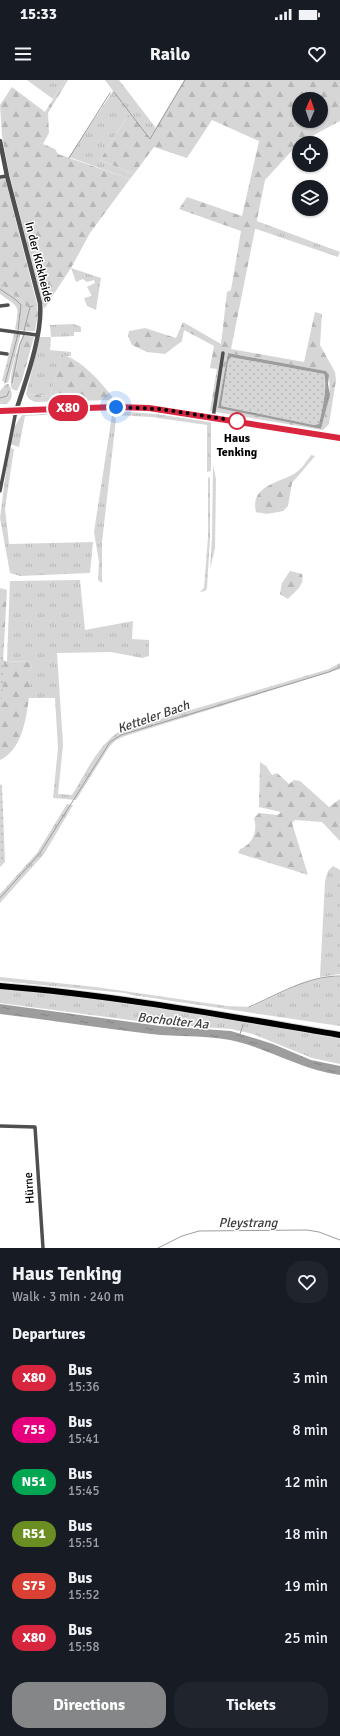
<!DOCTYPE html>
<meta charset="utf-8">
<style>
body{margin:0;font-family:Signika,sans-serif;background:#20242c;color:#f1f3f6;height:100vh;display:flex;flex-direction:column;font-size:15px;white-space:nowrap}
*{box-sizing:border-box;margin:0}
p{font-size:13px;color:#9ea1a6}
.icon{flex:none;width:22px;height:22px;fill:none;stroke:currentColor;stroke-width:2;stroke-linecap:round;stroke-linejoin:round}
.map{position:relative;height:1168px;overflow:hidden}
.sheet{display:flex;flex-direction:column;background:#171b24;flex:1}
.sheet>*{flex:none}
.badge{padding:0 8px;border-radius:13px;font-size:14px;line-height:26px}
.needle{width:26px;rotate:2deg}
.controls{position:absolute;left:292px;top:12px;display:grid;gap:8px}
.controls a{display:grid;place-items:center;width:36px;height:36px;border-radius:50%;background:#171b24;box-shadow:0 1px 3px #0004;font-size:20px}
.you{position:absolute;width:20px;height:20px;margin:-10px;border:3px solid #fff;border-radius:50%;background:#1a73e8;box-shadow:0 0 0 6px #1a73e833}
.map>.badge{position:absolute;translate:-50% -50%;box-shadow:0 0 0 2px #fff}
h2{padding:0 12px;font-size:15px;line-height:36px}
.round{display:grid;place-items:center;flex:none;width:42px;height:42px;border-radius:16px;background:#20242c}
.headline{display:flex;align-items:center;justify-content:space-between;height:68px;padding:0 12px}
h1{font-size:19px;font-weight:700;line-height:30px}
.action{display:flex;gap:8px;margin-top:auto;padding:8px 12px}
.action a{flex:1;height:46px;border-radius:16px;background:#858687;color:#fff;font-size:16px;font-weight:700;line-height:46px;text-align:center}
.action a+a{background:#20242c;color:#f1f3f6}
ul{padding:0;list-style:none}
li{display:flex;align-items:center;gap:12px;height:52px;padding:0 12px}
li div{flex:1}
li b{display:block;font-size:15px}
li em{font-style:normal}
li .badge{min-width:44px;font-weight:700;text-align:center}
.status{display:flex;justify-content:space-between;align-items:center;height:28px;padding:0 20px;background:#171b24;direction:ltr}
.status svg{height:11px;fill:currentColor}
header{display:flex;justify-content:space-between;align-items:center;height:52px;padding:0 12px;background:#171b24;font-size:18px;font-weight:700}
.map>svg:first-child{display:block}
.grass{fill:url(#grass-tufts)}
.forest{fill:url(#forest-firs);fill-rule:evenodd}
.park{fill:url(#park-dots)}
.water{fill:url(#water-ripples);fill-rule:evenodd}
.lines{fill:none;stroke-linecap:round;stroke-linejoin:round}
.stream{stroke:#9d9d9d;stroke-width:1}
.trunk-casing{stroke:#dbdbdb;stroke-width:8}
.minor{stroke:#4f4f4f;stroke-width:3.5}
.tertiary{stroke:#4f4f4f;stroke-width:4.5}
.secondary{stroke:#1c1c1c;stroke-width:5}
.trunk{stroke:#000;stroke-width:6}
.line-casing{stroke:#fff;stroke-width:9}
.line{stroke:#d7263d;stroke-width:6}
.walk{stroke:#000;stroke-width:4;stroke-dasharray:0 7.2}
.stop-dot{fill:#fff;stroke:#d7263d;stroke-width:2}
.labels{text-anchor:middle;stroke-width:3;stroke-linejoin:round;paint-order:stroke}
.street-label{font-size:12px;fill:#000;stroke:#fff}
.stop-label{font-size:12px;font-weight:bold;fill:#000;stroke:#fff}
.water-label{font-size:13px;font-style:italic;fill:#3e3e3e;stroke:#fff}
</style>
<div class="status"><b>15:33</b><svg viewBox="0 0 49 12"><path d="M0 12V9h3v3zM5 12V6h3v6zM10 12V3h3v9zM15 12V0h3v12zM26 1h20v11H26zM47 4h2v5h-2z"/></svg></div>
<header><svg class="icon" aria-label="menu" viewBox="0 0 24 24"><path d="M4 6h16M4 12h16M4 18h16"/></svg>Railo<svg class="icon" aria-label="heart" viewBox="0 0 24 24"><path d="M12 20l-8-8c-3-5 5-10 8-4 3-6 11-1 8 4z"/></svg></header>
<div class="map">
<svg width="340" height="1168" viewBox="0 0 340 1168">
<defs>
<pattern id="grass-tufts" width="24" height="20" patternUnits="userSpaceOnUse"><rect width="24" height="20" fill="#d6d6d6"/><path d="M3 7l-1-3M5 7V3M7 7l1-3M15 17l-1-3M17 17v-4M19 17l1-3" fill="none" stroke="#b6b6b6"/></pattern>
<pattern id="forest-firs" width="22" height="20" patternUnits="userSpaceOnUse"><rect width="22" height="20" fill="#d6d6d6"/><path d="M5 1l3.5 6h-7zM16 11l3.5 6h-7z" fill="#b6b6b6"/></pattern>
<pattern id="park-dots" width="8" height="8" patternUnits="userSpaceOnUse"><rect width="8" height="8" fill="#d6d6d6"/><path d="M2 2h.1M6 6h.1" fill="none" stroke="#b6b6b6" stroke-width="1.8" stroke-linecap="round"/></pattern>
<pattern id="water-ripples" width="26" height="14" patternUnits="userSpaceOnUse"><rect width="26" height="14" fill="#9d9d9d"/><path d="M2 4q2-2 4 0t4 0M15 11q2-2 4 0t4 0" fill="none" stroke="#858585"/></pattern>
</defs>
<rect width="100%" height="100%" fill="#fff"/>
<!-- grass -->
<g class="grass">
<path d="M27,0h38l-12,19z"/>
<path d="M105,0h14l37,48 -6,10 -20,-26 -30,48 34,14 -4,5 -61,-22 44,-66z"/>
<path d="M251,139l89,33 -2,5 -88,-30z"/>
<path d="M71,188l30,10 -5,32 -9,-4 -3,-8 8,-2 -5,-9 8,-4 -1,-3 -7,2 -4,-3 -7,3z"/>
<path d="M0,202c10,10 20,16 29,27l-3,22 -11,-2c5,-25 4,-21 -15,-35z"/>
<path d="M74,244l7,3v5h-7v4l-23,1 -1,13 21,2v4h-9l-12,40 -24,-2 14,-57h11l-1,-12z"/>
<path d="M14,254h6v3l-12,46 -6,-2z"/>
<path d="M23,254l1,1 -3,9 -8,40 2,1 -3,4c-5,-9 7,-45 11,-55z"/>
<path d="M6,304h3c3,9 5,13 -2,20h-7v-13z"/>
<path d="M112,331l-87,5 -6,31 -9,-3 4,-17 8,-12z"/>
<path d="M115,331l42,3 54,8v49l-4,1v-47l-56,-8 -35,-2z"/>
<path d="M112,335l4,4 -14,123v41l-4,-3 1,-18 -5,-30z"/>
<path d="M9,368l5,1 -9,59 4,36 84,-2 -3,31 -70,3 -10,-3 -10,-55z"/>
<path d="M213,385l3,14 -1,69 -5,21 2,-31z"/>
<path d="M210,397v61l-3,50 -2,3 -5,1 4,-4 4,-51v-59z"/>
<path d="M80,500l5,50 48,-9 -1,18 17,1v16l-7,2 -31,-6 -54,1 6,92 -5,49 14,1c14,-22 25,-49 48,-64l209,-62 11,-6v6l-215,67 -9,4 -7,7 -33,53 -23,-2 5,-50 -3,-50h-27l4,-36 -25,-1 3,-80z"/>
<path d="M67,724l6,1 -29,49 -44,49v-9l37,-41z"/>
<path d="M333,786l7,4v104l-20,3 5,-96 3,-10z"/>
<path d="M0,897l96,10 131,19 24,1 51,-24 25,-6h13v49l-208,-31 -7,-2 -125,-12z"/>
<path d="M0,908l177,21 163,30v25l-28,-6 -59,-24 -22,-5 -71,-5 -160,-21z"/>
</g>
<!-- forest -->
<g class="forest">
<path d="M65,0h3l-20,33 1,20 -6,11 12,5 3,5 72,25 -40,54 -19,35 -27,41 -35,-136 -7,-37 -2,-31 12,-18 33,25z"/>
<path d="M184,0h156v41l-41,22 -34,37 -34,169 73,13 11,-50 7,2 -2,31 15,27 1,8 -7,44 -6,6 -113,-19 7,-42 -7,-1 4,-22 -30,-16 -2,11 -17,13 -18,-2 -15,-7 -4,-9 1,-5 16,-3 31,10 7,-16 38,22 6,-52 4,-2 10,-59 -62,-22 8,-12 55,19 17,-75 -47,-21 -25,38 -33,-11 -20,27 -34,-14 30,-48 20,26zM299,19h22v22h-22zM228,273l98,18c9,12 -1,44 -5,58l-103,-21z"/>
<path d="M0,98h5l32,126 1,9 -3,18h-9l3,-22c-9,-11 -19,-17 -29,-27z"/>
<path d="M24,255l10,2 -12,43 -5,11 -5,-2 2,-4 -1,-1 8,-40z"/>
<path d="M62,275c18,3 40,28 51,43l-1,2 -77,2 -6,-3 -3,-5 24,2z"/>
<path d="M311,375l4,1 -23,27 -4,23 -5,5 -16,3 -11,-2c-6,-26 22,-29 38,-38 7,-4 12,-12 17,-19z"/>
<path d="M290,491l12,3c3,12 -7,17 -14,25l-8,-5 2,-11z"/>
<path d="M0,508l7,2 -4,71 29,1c-3,28 -2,85 -32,98z"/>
<path d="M260,682l6,4 6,9 5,-2 12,11 5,-4 6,1 29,26 11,-8v42l-18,-19 -27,-2 -3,3 16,52 -70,-22 2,-4c13,-5 18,-18 14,-31l5,-5 19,2 3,-3 -22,-5z"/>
</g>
<!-- park -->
<g class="park">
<path d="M230,277l94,17c4,11 -2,37 -5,50l-5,1 -93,-19 7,-44z"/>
<path d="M0,570l4,11 -4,74z"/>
<path d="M0,704l2,2 3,76 -5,5z"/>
</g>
<!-- water -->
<g class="water">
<path d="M228,273l98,18 3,4 -1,9 2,11 -9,34 -103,-21zM230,277l94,17c4,11 -2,37 -5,50l-5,1 -93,-19 7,-44z"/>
<path d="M0,924l160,22 71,5 42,13 38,16 29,6v9c-39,-5 -72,-27 -110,-35 -26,-5 -52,-3 -79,-6 -50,-6 -101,-14 -151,-20z"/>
</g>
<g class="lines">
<!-- stream -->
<g class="stream">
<path d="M114,12l36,47 35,-59"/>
<path d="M69,78l41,-65"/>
<path d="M0,209l16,11 5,5 -3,25"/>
<path d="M24,251l6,-24 3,-1"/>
<path d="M5,303l13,-49"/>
<path d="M12,303l8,-39 4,-9"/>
<path d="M0,318l7,-2 2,-5"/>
<path d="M0,818l40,-45 70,-111 11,-7 208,-63 11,-5"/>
<path d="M249,927c30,-13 58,-31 91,-31"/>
<path d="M240,954l3,-9"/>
<path d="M158,1168l24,-12 17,-5 108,-1 12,2 21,8"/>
</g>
<!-- trunk casing -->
<g class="trunk-casing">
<path id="trunk" d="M0,906c114,9 227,30 340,49"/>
</g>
<!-- minor -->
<g class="minor">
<path d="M0,97l7,-1"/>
<path d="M0,226l8,-1"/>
<path d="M0,250l37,5"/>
<path d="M0,273l7,1"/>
<path d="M213,338l10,-65"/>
<path d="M0,411l16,-80"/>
<path d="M0,1046l35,1 8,121"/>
</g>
<!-- tertiary -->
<path class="tertiary" d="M0,61l7,35 33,127c3,31 -14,77 -24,108"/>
<!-- secondary -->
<path class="secondary" d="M0,331l116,-4 44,2 180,29"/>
<!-- trunk -->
<use href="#trunk" class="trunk"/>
</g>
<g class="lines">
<!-- line casing -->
<g class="line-casing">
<path id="line" d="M0,331l116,-4 33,1 191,30"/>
</g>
<!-- line -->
<use href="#line" class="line"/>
<!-- walk -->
<path class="walk" d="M116,327l44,2 77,12"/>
</g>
<!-- markers -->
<circle class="stop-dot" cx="237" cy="341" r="8"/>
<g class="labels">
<!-- street labels -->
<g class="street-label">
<text transform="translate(39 182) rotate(76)" y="4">In der Kickheide</text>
<text transform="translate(29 1108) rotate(-94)" y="4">Hürne</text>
</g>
<!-- stop labels -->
<g class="stop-label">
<text x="237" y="362">Haus<tspan x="237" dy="14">Tenking</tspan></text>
</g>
<!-- water labels -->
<g class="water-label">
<text transform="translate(153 636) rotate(-19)" y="5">Ketteler Bach</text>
<text transform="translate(173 940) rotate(6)" y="5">Bocholter Aa</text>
<text x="248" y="1147">Pleystrang</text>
</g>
</g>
</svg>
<div class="controls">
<a><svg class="needle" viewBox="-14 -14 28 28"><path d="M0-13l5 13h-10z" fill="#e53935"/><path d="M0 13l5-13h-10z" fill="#9ea1a6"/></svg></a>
<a><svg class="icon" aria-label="locate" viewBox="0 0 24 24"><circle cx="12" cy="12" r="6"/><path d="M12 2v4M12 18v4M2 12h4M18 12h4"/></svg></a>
<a><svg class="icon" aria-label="layers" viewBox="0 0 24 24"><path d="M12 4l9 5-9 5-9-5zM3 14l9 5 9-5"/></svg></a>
</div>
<div class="you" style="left:116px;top:327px"></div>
<b class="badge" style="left:68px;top:328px;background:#d7263d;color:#fff">X80</b>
</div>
<section class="sheet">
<div class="headline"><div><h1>Haus Tenking</h1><p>Walk · 3 min · 240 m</p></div><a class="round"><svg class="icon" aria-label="heart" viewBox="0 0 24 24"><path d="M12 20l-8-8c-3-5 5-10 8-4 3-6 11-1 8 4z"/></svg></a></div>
<h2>Departures</h2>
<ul>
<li><span class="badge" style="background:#d7263d;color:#fff">X80</span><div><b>Bus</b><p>15:36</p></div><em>3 min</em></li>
<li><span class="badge" style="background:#e6007e;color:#fff">755</span><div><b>Bus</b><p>15:41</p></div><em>8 min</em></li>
<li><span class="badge" style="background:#00a651;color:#fff">N51</span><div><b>Bus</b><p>15:45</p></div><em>12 min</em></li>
<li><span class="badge" style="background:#6b8e23;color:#fff">R51</span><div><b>Bus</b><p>15:51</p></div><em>18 min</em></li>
<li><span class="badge" style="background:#da4033;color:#fff">S75</span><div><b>Bus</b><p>15:52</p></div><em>19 min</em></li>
<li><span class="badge" style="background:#d7263d;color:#fff">X80</span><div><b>Bus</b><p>15:58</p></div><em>25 min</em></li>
</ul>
<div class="action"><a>Directions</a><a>Tickets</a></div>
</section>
